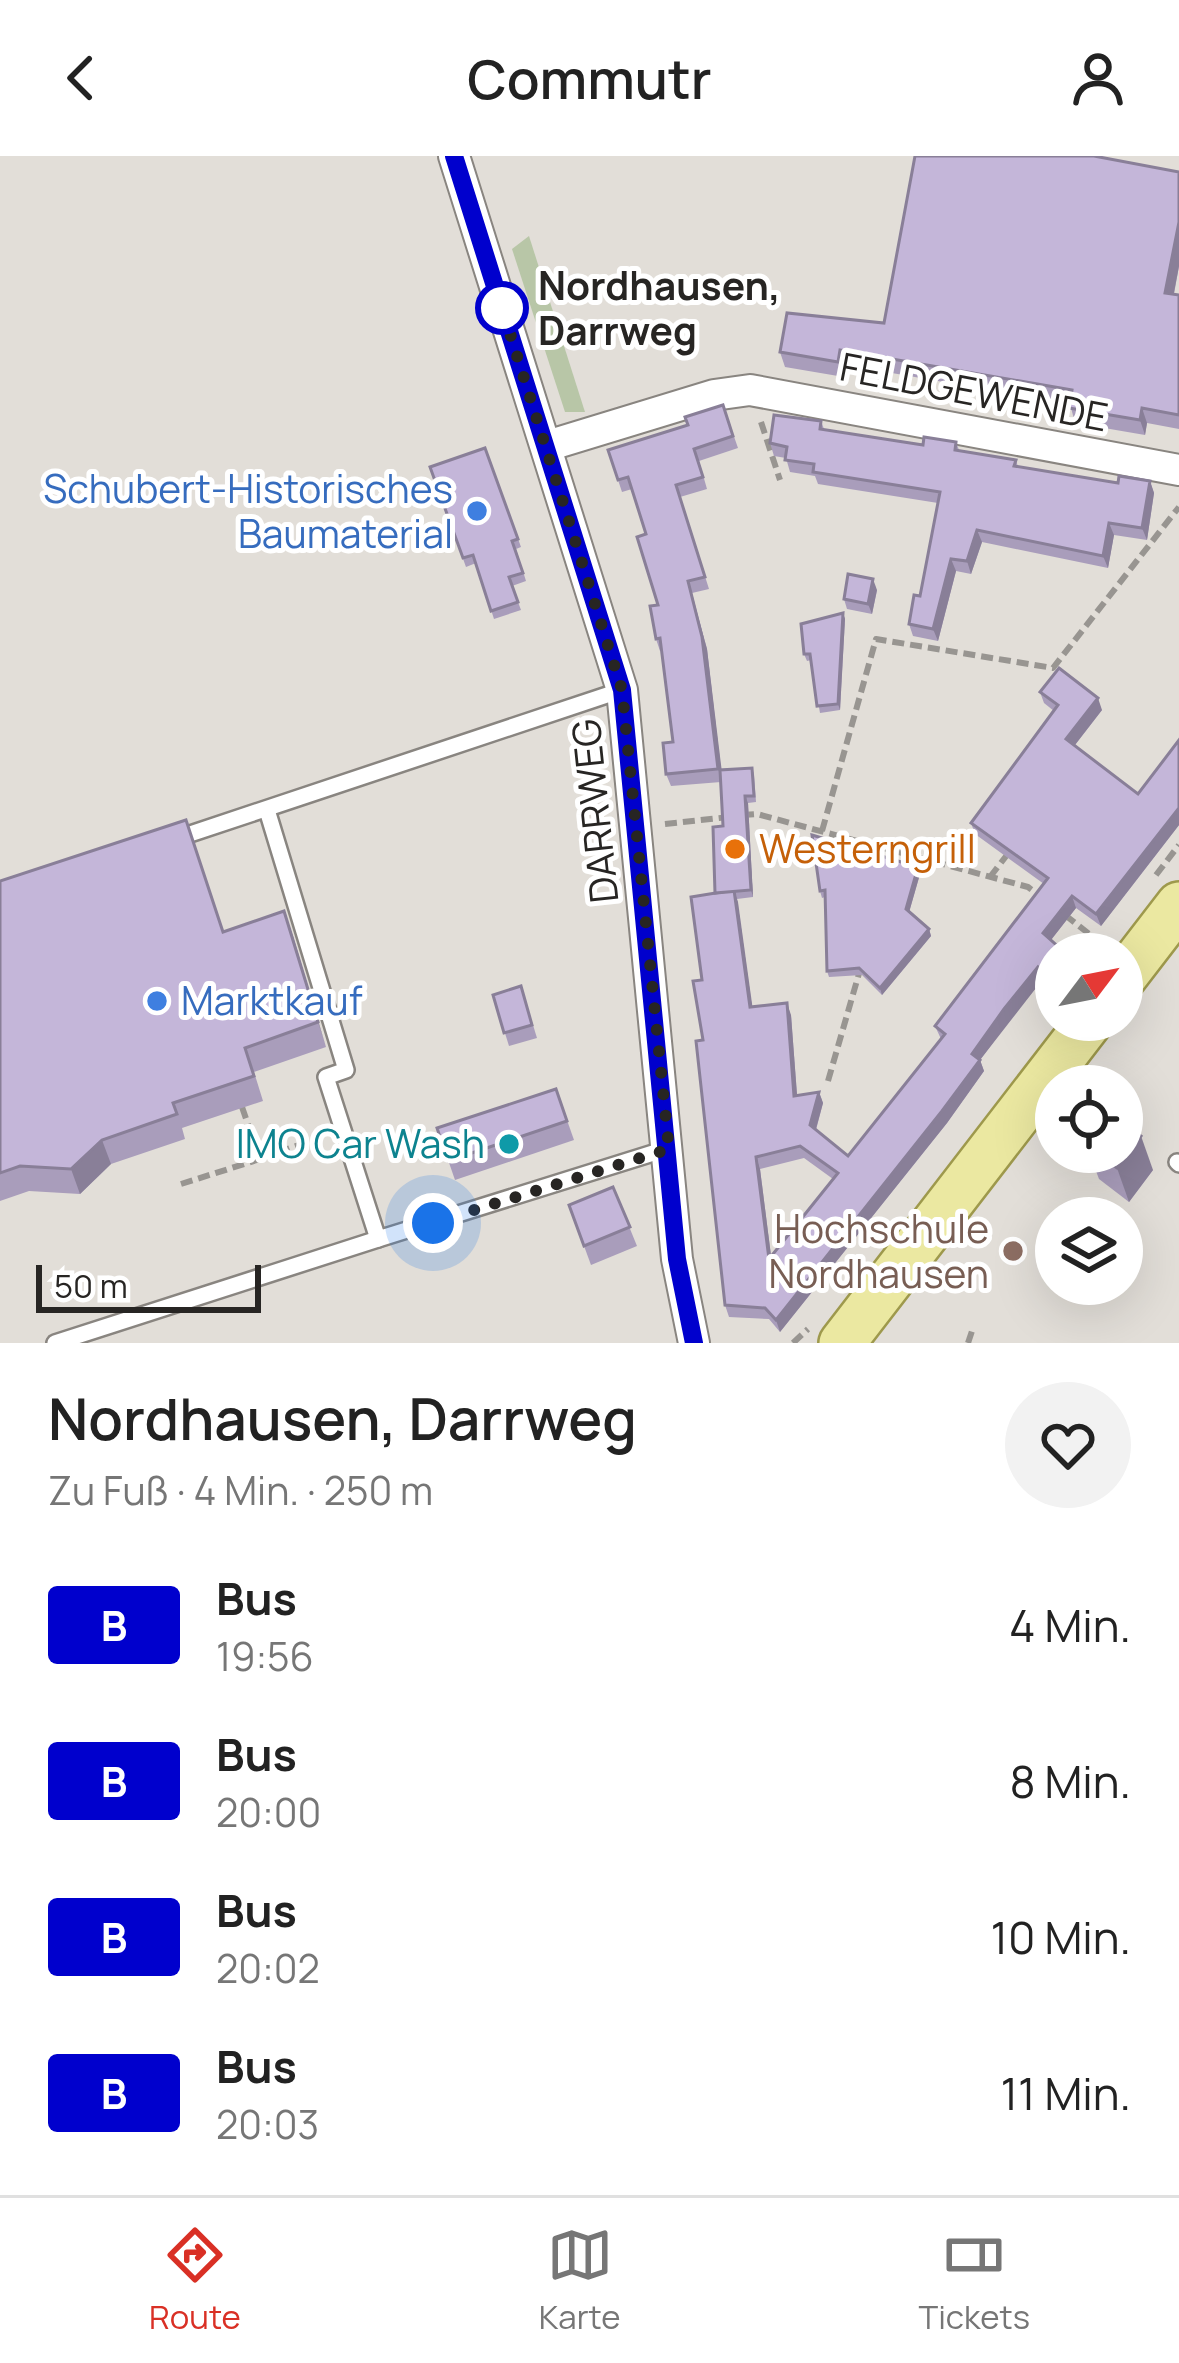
<!DOCTYPE html>
<html lang="de">
<meta charset="utf-8">
<style>
body{margin:0;font-family:Manrope,sans-serif;background:#f2f2f2;color:#222;height:100vh;display:flex;flex-direction:column;font-size:45px;white-space:nowrap}
*{box-sizing:border-box;margin:0}
p{font-size:39px;color:#767676}
.icon{flex:none;width:66px;height:66px;fill:none;stroke:currentColor;stroke-width:2;stroke-linecap:round;stroke-linejoin:round}
.map{position:relative;height:1187px;overflow:hidden}
.sheet{display:flex;flex-direction:column;background:#fff;flex:1}
.sheet>*{flex:none}
.badge{padding:0 24px;border-radius:9px;font-size:42px;line-height:78px}
.needle{width:78px;rotate:58deg}
.tools{position:absolute;left:1035px;top:777px;display:grid;gap:24px}
.tools a{display:grid;place-items:center;width:108px;height:108px;border-radius:50%;background:#fff;box-shadow:0 12px 48px #0002;font-size:60px}
.scale{position:absolute;left:36px;bottom:30px;width:225px;box-sizing:border-box;padding-left:12px;border:6px solid #272523;border-top:0;font-size:33px;line-height:42px;white-space:nowrap;color:#272523;-webkit-text-stroke:9px #fff;paint-order:stroke}
.you{position:absolute;width:60px;height:60px;margin:-30px;border:9px solid #fff;border-radius:50%;background:#1a73e8;box-shadow:0 0 0 18px #1a73e833}
.map>.badge{position:absolute;translate:-50% -50%;box-shadow:0 0 0 6px #fff}
.round{display:grid;place-items:center;flex:none;width:126px;height:126px;border-radius:63px;background:#f2f2f2}
.head{display:flex;align-items:center;justify-content:space-between;height:204px;padding:0 48px}
h1{font-size:57px;font-weight:600;line-height:90px}
ul{padding:0;list-style:none}
li{display:flex;align-items:center;gap:36px;height:156px;padding:0 48px}
li div{flex:1}
li b{display:block;font-size:45px}
li em{font-style:normal}
li .badge{min-width:132px;font-weight:700;text-align:center}
header{display:flex;justify-content:space-between;align-items:center;height:156px;padding:0 48px;background:#fff;font-size:54px;font-weight:600}
.tabs{display:flex;justify-content:space-around;align-items:center;height:168px;border-top:3px solid #e0e0e0;background:#fff;font-size:33px;color:#767676}
.tabs a{display:grid;justify-items:center;gap:6px}
.tabs .on{color:#d93025}
.map>svg:first-child{display:block}
.green{fill:#b8c6a7}
.lines{fill:none;stroke-linecap:round;stroke-linejoin:round}
.service-casing{stroke:#898580;stroke-width:20}
.minor-casing{stroke:#898580;stroke-width:34}
.primary-casing{stroke:#9e994c;stroke-width:50}
.path{stroke:#989591;stroke-width:6;stroke-dasharray:12 6;stroke-linecap:butt}
.service{stroke:#fff;stroke-width:15}
.minor{stroke:#fff;stroke-width:30}
.primary{stroke:#ebe8a1;stroke-width:45}
.wall{fill:#a99dbb;fill-rule:evenodd}
.shaded-wall{fill:#897f98}
.building{fill:#c4b6d9;stroke:#897f98;stroke-width:3;fill-rule:evenodd}
.line-casing{stroke:#fff;stroke-width:27}
.line{stroke:#0000cd;stroke-width:18}
.walk{stroke:#272523;stroke-width:12;stroke-dasharray:0 21.6}
.stop-dot{fill:#fff;stroke:#0000cd;stroke-width:6}
.shop-dot{fill:#3f7fe0;stroke:#fff;stroke-width:4.5}
.food-dot{fill:#e8710a;stroke:#fff;stroke-width:4.5}
.culture-dot{fill:#0f9aa8;stroke:#fff;stroke-width:4.5}
.education-dot{fill:#8d6e63;stroke:#fff;stroke-width:4.5}
.labels{text-anchor:middle;stroke-width:10;stroke-linejoin:round;paint-order:stroke}
.stop-label{font-size:39px;font-weight:bold;fill:#272523;stroke:#fff;text-anchor:start}
.street-label{font-size:39px;fill:#272523;stroke:#fff}
.shop-label{font-size:39px;fill:#366cbe;stroke:#fff;text-anchor:end}
.food-label{font-size:39px;fill:#c56008;stroke:#fff;text-anchor:start}
.culture-label{font-size:39px;fill:#0d838f;stroke:#fff;text-anchor:end}
.education-label{font-size:39px;fill:#785e54;stroke:#fff;text-anchor:end}
</style>
<header><svg class="icon" aria-label="back" viewBox="0 0 24 24"><path d="M15 5l-7 7 7 7"/></svg>Commutr<svg class="icon" aria-label="person" viewBox="0 0 24 24"><circle cx="12" cy="8" r="4"/><path d="M4 21q1-7 8-7t8 7"/></svg></header>
<div class="map">
<svg width="1179" height="1187" viewBox="0 0 1179 1187">
<rect width="100%" height="100%" fill="#e2ded8"/>
<!-- green -->
<path class="green" d="M529,80l56,176h-20l-53,-163z"/>
<g class="lines">
<!-- service casing -->
<g class="service-casing">
<g id="service">
<path d="M267,654l79,260 -20,7 52,162 288,-90"/>
<path d="M175,683l447,-149"/>
<path d="M1177,1006l2,2"/>
<path d="M55,1187l323,-104"/>
</g>
</g>
<!-- minor casing -->
<g class="minor-casing">
<g id="minor">
<path d="M454,0l168,534 55,569 17,84"/>
<path d="M547,290l167,-51 36,-5 429,80"/>
</g>
</g>
<!-- primary casing -->
<g class="primary-casing">
<g id="primary">
<path d="M1122,823l57,-74"/>
<path d="M842,1187l249,-323"/>
</g>
</g>
<!-- path -->
<g class="path">
<path d="M761,266l19,58"/>
<path d="M742,659l15,-1 271,73 12,9"/>
<path d="M665,668l64,-7"/>
<path d="M822,675l54,-192 177,29 126,-161"/>
<path d="M1156,719l23,-30"/>
<path d="M990,721l20,-26"/>
<path d="M1065,759l37,29"/>
<path d="M828,925l32,-111"/>
<path d="M261,1002l61,-21"/>
<path d="M181,1028l79,-25 -18,-52"/>
<path d="M793,1187l15,-14"/>
<path d="M968,1187l4,-12"/>
</g>
<!-- service -->
<use href="#service" class="service"/>
<!-- minor -->
<use href="#minor" class="minor"/>
<!-- primary -->
<use href="#primary" class="primary"/>
</g>
<!-- wall -->
<g class="wall">
<path d="M1179,16v94l-5,28 5,1v134l-32,-6 -2,12 -70,-12 -5,-19 -224,-39 -2,12 -59,-10 -5,-15 104,-29z"/>
<path d="M723,249l15,43 -39,13 8,28 -27,8 29,92 -17,4 15,56 14,121 31,-2 2,6 2,28 -8,1 5,94 -16,2 15,108 39,8 6,80 22,-3 4,11 -7,27 32,26 93,-117 -6,-13 109,-142 -69,-50 -4,-11 83,-112 -10,-8 -4,-11 62,18 -27,35 63,49 41,-54v85l-78,101 -25,-18 -25,32 11,10 2,4h-8v20l-8,9 -5,-4 -34,42 -29,39 4,11 -37,52 -167,209 -11,-13 -40,-2 -4,-12 -22,-265 -1,-60 21,-154 -2,-44 -50,4 -5,-12 7,-32 -11,-91h-2l-4,-12 2,-34 -12,-71 -14,-45 -10,3 -14,-42 80,-25zM804,1002l29,21 -62,77 -11,-87z"/>
<path d="M821,265l3,8 99,16 33,-3 3,8 57,10 2,7 100,16 32,-2 4,12 -7,47 -33,-5 -6,33 -126,-26 -11,32 -15,-3 -18,70 -25,-5 -4,-12 11,-28 18,-93 -120,-19 -3,-8 -25,-4 -4,-14 -12,-2 -4,-13z"/>
<path d="M485,292l36,99 -5,2 10,32 -14,5 9,24 -27,9 -18,-56 -10,4 -36,-100z"/>
<path d="M877,434l-5,24 -25,-5 -3,-10z"/>
<path d="M843,457l2,6 -5,91 -20,3 -9,-53 -4,1 -3,-7z"/>
<path d="M920,718l-11,38 20,17 2,7 -49,59 -20,-20 -33,2 -2,-6 -2,-74 -3,1 -2,-7z"/>
<path d="M0,725l224,50 60,-20 42,136 -72,25 9,29 -81,27 3,11 -74,25 -31,30 -51,-3 -29,10z"/>
<path d="M521,830l16,52 -28,8 -16,-51z"/>
<path d="M556,933l18,51 -119,40 -18,-52z"/>
<path d="M1089,996h33l31,18 -24,32 -30,-23z"/>
<path d="M613,1031l24,59 -46,19 -22,-60z"/>
</g>
<!-- shaded-wall -->
<g class="shaded-wall">
<path d="M1179,66v44l-8,42 -6,-15z"/>
<path d="M840,194l6,15 -2,12 -6,-15z"/>
<path d="M1142,252l5,15 -2,12 -5,-15z"/>
<path d="M1150,325l4,12 -7,47 -5,-12z"/>
<path d="M1109,367l5,12 -6,33 -5,-12z"/>
<path d="M977,374l5,12 -11,32 -4,-13z"/>
<path d="M951,403l5,12 -18,70 -5,-12z"/>
<path d="M873,423l4,11 -5,24 -4,-10z"/>
<path d="M688,425l19,68 16,132 -5,-12z"/>
<path d="M843,457l2,6 -5,91 -2,-6z"/>
<path d="M1098,542l4,12 -31,40 -5,-11z"/>
<path d="M745,640l3,7 5,94 -2,-7z"/>
<path d="M1179,652v17l-78,101 -5,-12z"/>
<path d="M918,711l2,7 -12,42 -2,-7z"/>
<path d="M734,734l4,12 16,116 -4,-11z"/>
<path d="M1072,740l4,12 -29,37 -4,-12z"/>
<path d="M284,755l9,25 33,111 -8,-25z"/>
<path d="M929,773l2,7 -49,59 -2,-7z"/>
<path d="M1056,801v17l-8,9 -4,-11z"/>
<path d="M1038,811l5,12 -63,81 4,11 -37,52 -167,209 -4,-12 228,-311z"/>
<path d="M787,847l4,12 7,93 -4,-12z"/>
<path d="M819,936l4,11 -9,33 -4,-11z"/>
<path d="M1141,980l12,34 -24,32 -12,-34z"/>
<path d="M102,984l9,24 -31,30 -9,-25z"/>
<path d="M756,1001l4,12 13,102 -4,-12z"/>
</g>
<!-- building -->
<g class="building">
<path d="M915,0h179l85,16v50l-14,71 14,2v120l-37,-7 -2,12 -71,-12 3,-18 -232,-40 -2,12 -58,-10 7,-39 97,10z"/>
<path d="M723,249l10,31 -39,13 9,28 -27,8 29,92 -17,4 14,56 16,132 -52,5 -3,-31 10,-1 -13,-104 -4,1 -6,-33 8,-1 -21,-68 9,-3 -18,-57 -10,3 -10,-30 80,-25 -3,-8z"/>
<path d="M774,259l47,6 -1,8 103,16 1,-8 32,5 -1,8 61,10 -2,6 104,17 1,-7 31,5 -8,47 -33,-5 -6,33 -126,-26 -10,31 -16,-2 -18,70 -24,-5 5,-29 6,1 20,-104 -127,-20 1,-8 -29,-4 2,-13 -17,-4z"/>
<path d="M485,292l33,91 -6,2 11,32 -14,4 9,25 -27,9 -18,-56 -10,3 -33,-91z"/>
<path d="M848,418l25,5 -5,25 -24,-5z"/>
<path d="M843,457l-5,91 -21,2 -7,-52h-6l-3,-30z"/>
<path d="M1059,512l39,30 -32,41 72,55 41,-54v68l-83,106 -24,-18 -29,37 19,17 -3,4h-3v3l-12,15 -6,-5 -34,42 -32,45 8,6 -38,51 -166,209 -11,-12 -40,-3 -29,-264 7,-1 -10,-59 9,-1 -11,-83 43,-7 16,117 37,-4 7,93 25,-4 -9,33 38,31 97,-122 -10,-8 113,-148 -77,-55 87,-118 -18,-13zM800,990l38,27 -69,86 -13,-102z"/>
<path d="M752,612l2,28h-9l6,94 -36,3 -2,-66 10,-1 -3,-56z"/>
<path d="M186,664l37,112 61,-21 34,111 -73,26 9,28 -81,27 4,11 -75,26 -31,29 -51,-3 -20,7v-292z"/>
<path d="M812,679l106,32 -12,42 23,20 -49,59 -21,-20 -32,3 -2,-81 -5,1z"/>
<path d="M521,830l11,39 -28,8 -11,-38z"/>
<path d="M556,933l11,32 -119,40 -11,-33z"/>
<path d="M1122,966l19,14 -24,32 -22,-16h27z"/>
<path d="M613,1031l17,40 -46,19 -15,-41z"/>
</g>
<g class="lines">
<!-- line casing -->
<g class="line-casing">
<path id="line" d="M454,0l168,534 55,569 17,84"/>
</g>
<!-- line -->
<use href="#line" class="line"/>
<!-- walk -->
<path class="walk" d="M433,1067l236,-74 -47,-459 -120,-382"/>
</g>
<!-- markers -->
<circle class="stop-dot" cx="502" cy="152" r="24"/>
<g class="shop-dot">
<circle cx="477" cy="355" r="12"/>
<circle cx="157" cy="845" r="12"/>
</g>
<circle class="food-dot" cx="735" cy="693" r="12"/>
<circle class="culture-dot" cx="509" cy="988" r="12"/>
<circle class="education-dot" cx="1013" cy="1095" r="12"/>
<g class="labels">
<!-- stop labels -->
<g class="stop-label">
<text x="538" y="144">Nordhausen,<tspan x="538" dy="45">Darrweg</tspan></text>
</g>
<!-- street labels -->
<g class="street-label">
<text transform="translate(974 236) rotate(11)" y="14">FELDGEWENDE</text>
<text transform="translate(595 655) rotate(-96)" y="14">DARRWEG</text>
</g>
<!-- shop labels -->
<g class="shop-label">
<text x="453" y="347">Schubert-Historisches<tspan x="453" dy="45">Baumaterial</tspan></text>
<text x="181" y="859" text-anchor="start">Marktkauf</text>
</g>
<!-- food labels -->
<g class="food-label">
<text x="759" y="707">Westerngrill</text>
</g>
<!-- culture labels -->
<g class="culture-label">
<text x="485" y="1002">IMO Car Wash</text>
</g>
<!-- education labels -->
<g class="education-label">
<text x="989" y="1087">Hochschule<tspan x="989" dy="45">Nordhausen</tspan></text>
</g>
</g>
</svg>
<div class="tools">
<a><svg class="needle" viewBox="-14 -14 28 28"><path d="M0-13l5 13h-10z" fill="#e53935"/><path d="M0 13l5-13h-10z" fill="#767676"/></svg></a>
<a><svg class="icon" aria-label="locate" viewBox="0 0 24 24"><circle cx="12" cy="12" r="6"/><path d="M12 2v4M12 18v4M2 12h4M18 12h4"/></svg></a>
<a><svg class="icon" aria-label="layers" viewBox="0 0 24 24"><path d="M12 4l9 5-9 5-9-5zM3 14l9 5 9-5"/></svg></a>
</div>
<div class="scale">50 m</div>
<div class="you" style="left:433px;top:1067px"></div>
</div>
<section class="sheet">
<div class="head"><div><h1>Nordhausen, Darrweg</h1><p>Zu Fuß · 4 Min. · 250 m</p></div><a class="round"><svg class="icon" aria-label="heart" viewBox="0 0 24 24"><path d="M12 20l-8-8c-3-5 5-10 8-4 3-6 11-1 8 4z"/></svg></a></div>
<ul>
<li><span class="badge" style="background:#0000cd;color:#fff">B</span><div><b>Bus</b><p>19:56</p></div><em>4 Min.</em></li>
<li><span class="badge" style="background:#0000cd;color:#fff">B</span><div><b>Bus</b><p>20:00</p></div><em>8 Min.</em></li>
<li><span class="badge" style="background:#0000cd;color:#fff">B</span><div><b>Bus</b><p>20:02</p></div><em>10 Min.</em></li>
<li><span class="badge" style="background:#0000cd;color:#fff">B</span><div><b>Bus</b><p>20:03</p></div><em>11 Min.</em></li>
</ul>
</section>
<nav class="tabs">
<a class="on"><svg class="icon" aria-label="directions" viewBox="0 0 24 24"><path d="M12 3l9 9-9 9-9-9zM9 14v-3h6M13 9l2 2-2 2"/></svg>Route</a>
<a><svg class="icon" aria-label="map" viewBox="0 0 24 24"><path d="M3 6l6-2 6 2 6-2v14l-6 2-6-2-6 2zM9 4v14M15 6v14"/></svg>Karte</a>
<a><svg class="icon" aria-label="tickets" viewBox="0 0 24 24"><path d="M3 7h18v10H3zM15 7v10"/></svg>Tickets</a>
</nav>
